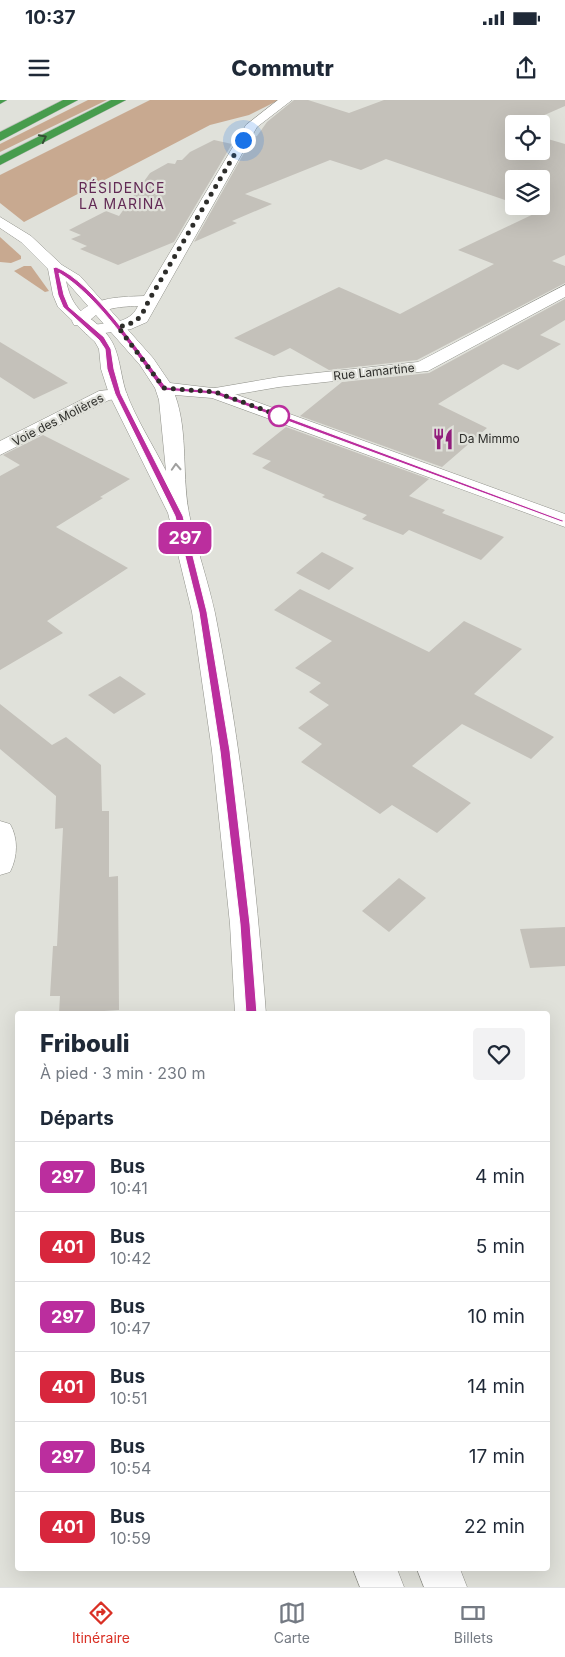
<!DOCTYPE html>
<html lang="fr">
<meta charset="utf-8">
<style>
body{margin:0;font-family:Inter,sans-serif;background:#f2f2f3;color:#1f2937;height:100vh;display:flex;flex-direction:column;font-size:19px;white-space:nowrap}
*{box-sizing:border-box;margin:0}
p{font-size:16px;color:#747a83}
.icon{flex:none;width:28px;height:28px;fill:none;stroke:currentColor;stroke-width:2;stroke-linecap:round;stroke-linejoin:round}
.map{position:relative;flex:1;overflow:hidden}
.sheet{position:absolute;left:15px;top:911px;width:535px;height:560px;display:flex;flex-direction:column;background:#fff;border-radius:5px;box-shadow:0 5px 20px #0002}
.sheet>*{flex:none}
.badge{padding:0 10px;border-radius:8px;font-size:18px;line-height:32px}
.buttons{position:absolute;left:505px;top:15px;display:grid;gap:10px}
.buttons a{display:grid;place-items:center;width:45px;height:45px;border-radius:5px;background:#fff;box-shadow:0 5px 20px #0002;font-size:25px}
.you{position:absolute;width:25px;height:25px;margin:-12px;border:4px solid #fff;border-radius:50%;background:#1a73e8;box-shadow:0 0 0 8px #1a73e833}
.map>.badge{position:absolute;translate:-50% -50%;box-shadow:0 0 0 2px #fff}
h2{padding:0 25px;font-size:19px;line-height:45px}
.round{display:grid;place-items:center;flex:none;width:52px;height:52px;border-radius:5px;background:#f2f2f3}
.overview{display:flex;align-items:center;justify-content:space-between;height:85px;padding:0 25px}
h1{font-size:24px;font-weight:800;line-height:38px}
ul{padding:0;list-style:none}
li{display:flex;align-items:center;gap:15px;height:70px;padding:0 25px;border-top:1px solid #e0e1e3}
li div{flex:1}
li b{display:block;font-size:19px}
li em{font-style:normal}
li .badge{min-width:55px;font-weight:700;text-align:center}
.status{display:flex;justify-content:space-between;align-items:center;height:35px;padding:0 25px;background:#fff;direction:ltr}
.status svg{height:14px;fill:currentColor}
header{display:flex;justify-content:space-between;align-items:center;height:65px;padding:0 25px;background:#fff;font-size:22px;font-weight:800}
.tabs{display:flex;justify-content:space-around;align-items:center;height:70px;border-top:1px solid #e0e1e3;background:#fff;font-size:14px;color:#747a83}
.tabs a{display:grid;justify-items:center;gap:2px}
.tabs .selected{color:#d93025}
.map>svg:first-child{display:block}
.green{fill:#c8a990}
.building{fill:#c4c1ba}
.lines{fill:none;stroke-linecap:round;stroke-linejoin:round}
.minor-casing{stroke:#90918a;stroke-width:1}
.tertiary-casing{stroke:#90918a;stroke-width:1}
.motorway-casing{stroke:#c0c0bf;stroke-width:1}
.minor{fill:#fff;fill-rule:evenodd}
.tertiary{fill:#fff;fill-rule:evenodd}
.motorway{fill:#479c4d;fill-rule:evenodd}
.oneway{stroke:#354e34}
.oneway2{stroke:#a0a09f}
.line{fill:#bb2e9e;stroke:#fff}
.walk{stroke:#2d2d2a;stroke-width:5;stroke-dasharray:0 9}
.stop-dot{fill:#fff;stroke:#bb2e9e;stroke-width:2.5}
.labels{text-anchor:middle;stroke-width:4.5;stroke-linejoin:round;paint-order:stroke}
.far-street-label{font-size:12px;fill:#2d2d2a;stroke:#e0e1da}
.far-poi-label{font-size:12px;fill:#2d2d2a;stroke:#e0e1da;text-anchor:start}
.far-neighbourhood-label{font-size:14px;letter-spacing:1px;fill:#622a55;stroke:#e0e1da}
</style>
<div class="status"><b>10:37</b><svg viewBox="0 0 49 12"><path d="M0 12V9h3v3zM5 12V6h3v6zM10 12V3h3v9zM15 12V0h3v12zM26 1h20v11H26zM47 4h2v5h-2z"/></svg></div>
<header><svg class="icon" aria-label="menu" viewBox="0 0 24 24"><path d="M4 6h16M4 12h16M4 18h16"/></svg>Commutr<svg class="icon" aria-label="share" viewBox="0 0 24 24"><path d="M12 15V3M7 8l5-5 5 5M5 13v7h14v-7"/></svg></header>
<div class="map">
<svg width="565" height="1487" viewBox="0 0 565 1487">
<rect width="100%" height="100%" fill="#e0e1da"/>
<!-- green -->
<g class="green">
<path d="M88,0h19l-107,52v-8z"/>
<path d="M150,0h129l-30,15 -39,10 -186,97 -24,-19v-28z"/>
<path d="M0,137l21,19v3l-10,4 -11,-1z"/>
<path d="M24,166h7l18,25 -4,1 -31,-21z"/>
</g>
<!-- building -->
<g class="building">
<path d="M294,0h14l41,13 35,-13h181v6l-41,18h-10v27h27v-14l24,7v111l-13,6 13,5v17l-148,77 -88,10 -39,-22 -16,8 -40,-18 105,-51 61,27 94,-50 -36,-14 82,-39 -15,-5h16v-27h-27v24l-128,-44 -25,11 -31,-10 -85,34 27,10 -40,17 5,2 -43,19 59,-105 4,-1 10,-14z"/>
<path d="M214,40l18,4 -58,98 -56,23 -38,-16 7,-3 -16,-7 10,-4 -12,-5 37,-19 13,5 31,-43 18,-10 7,1 2,-4h5l8,-8z"/>
<path d="M565,199v21l-25,15 21,9 -43,26 -15,-6 -65,40 49,24 -45,39 -142,-51 42,-34 87,-9z"/>
<path d="M0,242l68,41 -34,16 -34,-22z"/>
<path d="M286,327l143,52 -20,17 36,14 -3,3 62,24 -23,23 -72,-30 -6,5 -41,-16 5,-4 -45,-18 3,-2 -63,-27 9,-7 -19,-7z"/>
<path d="M43,335l87,44 -30,18 3,1 -47,29 72,41 -81,53 16,12 -63,37v-194l20,-11 -17,-10z"/>
<path d="M322,452l32,16 -25,22 -33,-17z"/>
<path d="M300,489l129,63 35,-31 58,28 -48,45 80,43 -23,22 -69,-35 -50,42 59,37 -34,30 -45,-28 -12,9 -79,-52 21,-18 -24,-16 31,-23 -20,-13 12,-9 -26,-15 37,-27 -58,-31z"/>
<path d="M120,576l26,18 -32,20 -26,-19z"/>
<path d="M0,604l52,41 14,-8 35,28 1,46h7v66l9,-1 1,134 -60,4 1,-18h-10l3,-50h4l6,-118 -8,1 1,-33 -56,-47z"/>
<path d="M399,778l27,20 -37,34 -27,-21z"/>
<path d="M565,827v39l-35,2 -10,-39z"/>
</g>
<g class="lines">
<!-- minor casing -->
<g class="minor-casing">
<g id="minor">
<path d="M278,0h14l-35,27 -110,195 -16,7 -39,6 -6,-1 -2,-4 2,-4c19,-4 43,0 52,-20 -20,1 -39,1 -52,19h-12l-2,-4c16,-24 45,-24 72,-25l102,-171z"/>
<path d="M565,185v12l-137,74 -149,16 -64,11 -6,-1 -3,-4 3,-4 6,-1 64,-11 139,-15z"/>
<path d="M118,289l6,1 3,4 -3,4 -15,2 -109,55v-14l99,-50z"/>
<path d="M0,721l10,3c8,14 8,32 0,48l-10,3z"/>
</g>
</g>
<!-- tertiary casing -->
<g class="tertiary-casing">
<g id="tertiary">
<path d="M0,117l31,19 31,29 18,11 73,82 17,25 51,6 344,125v13l-353,-129 -37,-3c14,39 6,83 15,123 7,32 18,63 25,95 26,132 41,267 51,401h-31l-5,-90 -18,-173 -20,-139 -24,-99 -59,-119 -8,-25 -2,-20 -4,-7 -37,-35 -5,-12 -5,-26 -27,-27 -21,-14zM66,181l74,84 15,23 4,12 7,71c-13,-26 -30,-52 -40,-79 -6,-18 -6,-40 -17,-55 -18,-25 -35,-19 -43,-56z"/>
<path d="M353,1469h44l7,18h-44z"/>
<path d="M417,1469h43l7,18h-43z"/>
</g>
</g>
<!-- motorway casing -->
<g class="motorway-casing">
<g id="motorway">
<path d="M0,0h7l-7,4z"/>
<path d="M63,0h15l-78,41v-9z"/>
<path d="M111,0h15l-126,65v-9z"/>
</g>
</g>
<!-- minor -->
<use href="#minor" class="minor"/>
<!-- tertiary -->
<use href="#tertiary" class="tertiary"/>
<!-- motorway -->
<use href="#motorway" class="motorway"/>
</g>
<!-- one-way arrows -->
<defs><path id="oneway-chevron" d="M-2-3.5L2.5 0L-2 3.5" fill="none" stroke-width="1.6" stroke-linecap="round" stroke-linejoin="round" transform="scale(1.25)"/></defs>
<use class="oneway" href="#oneway-chevron" transform="translate(43 38) rotate(-27)"/>
<use class="oneway2" href="#oneway-chevron" transform="translate(176 367) rotate(-93)"/>
<!-- line -->
<path class="line" d="M56,167c37,15 85,87 110,120l51,4 348,130 -3,1 -348,-128 -52,-4c-27,-37 -64,-94 -103,-117l5,22 5,12 35,30 7,12 3,20 7,25 62,122 24,96 23,139 20,173 7,90 -6,4 -5,-4 -6,-90 -20,-173 -21,-139 -24,-96 -60,-122 -8,-25 -2,-20 -6,-9 -36,-33 -5,-12 -5,-27z"/>
<g class="lines">
<!-- walk -->
<path class="walk" d="M243,40l-94,160c-9,19 -10,22 -31,27l46,61 51,4 71,26 -7,-2"/>
</g>
<!-- icons -->
<defs>
<g id="restaurant-bare" transform="scale(1.725)"><path d="M-5-6h1v4h1v-4h1v4h1v-4h1v5L-1.5 .5V6h-2V.5L-5-1ZM5-6V6H3V1.5H1.5Q1.5-4 5-6Z" fill="#911d7c" stroke="#e0e1da" stroke-width="2.5" paint-order="stroke"/></g>
</defs>
<g fill-rule="evenodd">
<use href="#restaurant-bare" x="443" y="339"/>
</g>
<!-- markers -->
<circle class="stop-dot" cx="279" cy="316" r="10"/>
<g class="labels">
<!-- far-street labels -->
<g class="far-street-label">
<text transform="translate(374 272) rotate(-6)" y="4">Rue Lamartine</text>
<text transform="translate(58 320) rotate(-27)" y="4">Voie des Molières</text>
</g>
<!-- far-poi labels -->
<g class="far-poi-label">
<text x="459" y="343">Da Mimmo</text>
</g>
<!-- far-neighbourhood labels -->
<g class="far-neighbourhood-label">
<text x="122" y="93">RÉSIDENCE<tspan x="122" dy="16">LA MARINA</tspan></text>
</g>
</g>
</svg>
<div class="buttons">
<a><svg class="icon" aria-label="locate" viewBox="0 0 24 24"><circle cx="12" cy="12" r="6"/><path d="M12 2v4M12 18v4M2 12h4M18 12h4"/></svg></a>
<a><svg class="icon" aria-label="layers" viewBox="0 0 24 24"><path d="M12 4l9 5-9 5-9-5zM3 14l9 5 9-5"/></svg></a>
</div>
<div class="you" style="left:243px;top:40px"></div>
<b class="badge" style="left:185px;top:438px;background:#bb2e9e;color:#fff">297</b>
<section class="sheet">
<div class="overview"><div><h1>Fribouli</h1><p>À pied · 3 min · 230 m</p></div><a class="round"><svg class="icon" aria-label="heart" viewBox="0 0 24 24"><path d="M12 20l-8-8c-3-5 5-10 8-4 3-6 11-1 8 4z"/></svg></a></div>
<h2>Départs</h2>
<ul>
<li><span class="badge" style="background:#bb2e9e;color:#fff">297</span><div><b>Bus</b><p>10:41</p></div><em>4 min</em></li>
<li><span class="badge" style="background:#d7263d;color:#fff">401</span><div><b>Bus</b><p>10:42</p></div><em>5 min</em></li>
<li><span class="badge" style="background:#bb2e9e;color:#fff">297</span><div><b>Bus</b><p>10:47</p></div><em>10 min</em></li>
<li><span class="badge" style="background:#d7263d;color:#fff">401</span><div><b>Bus</b><p>10:51</p></div><em>14 min</em></li>
<li><span class="badge" style="background:#bb2e9e;color:#fff">297</span><div><b>Bus</b><p>10:54</p></div><em>17 min</em></li>
<li><span class="badge" style="background:#d7263d;color:#fff">401</span><div><b>Bus</b><p>10:59</p></div><em>22 min</em></li>
</ul>
</section>
</div>
<nav class="tabs">
<a class="selected"><svg class="icon" aria-label="directions" viewBox="0 0 24 24"><path d="M12 3l9 9-9 9-9-9zM9 14v-3h6M13 9l2 2-2 2"/></svg>Itinéraire</a>
<a><svg class="icon" aria-label="map" viewBox="0 0 24 24"><path d="M3 6l6-2 6 2 6-2v14l-6 2-6-2-6 2zM9 4v14M15 6v14"/></svg>Carte</a>
<a><svg class="icon" aria-label="tickets" viewBox="0 0 24 24"><path d="M3 7h18v10H3zM15 7v10"/></svg>Billets</a>
</nav>
